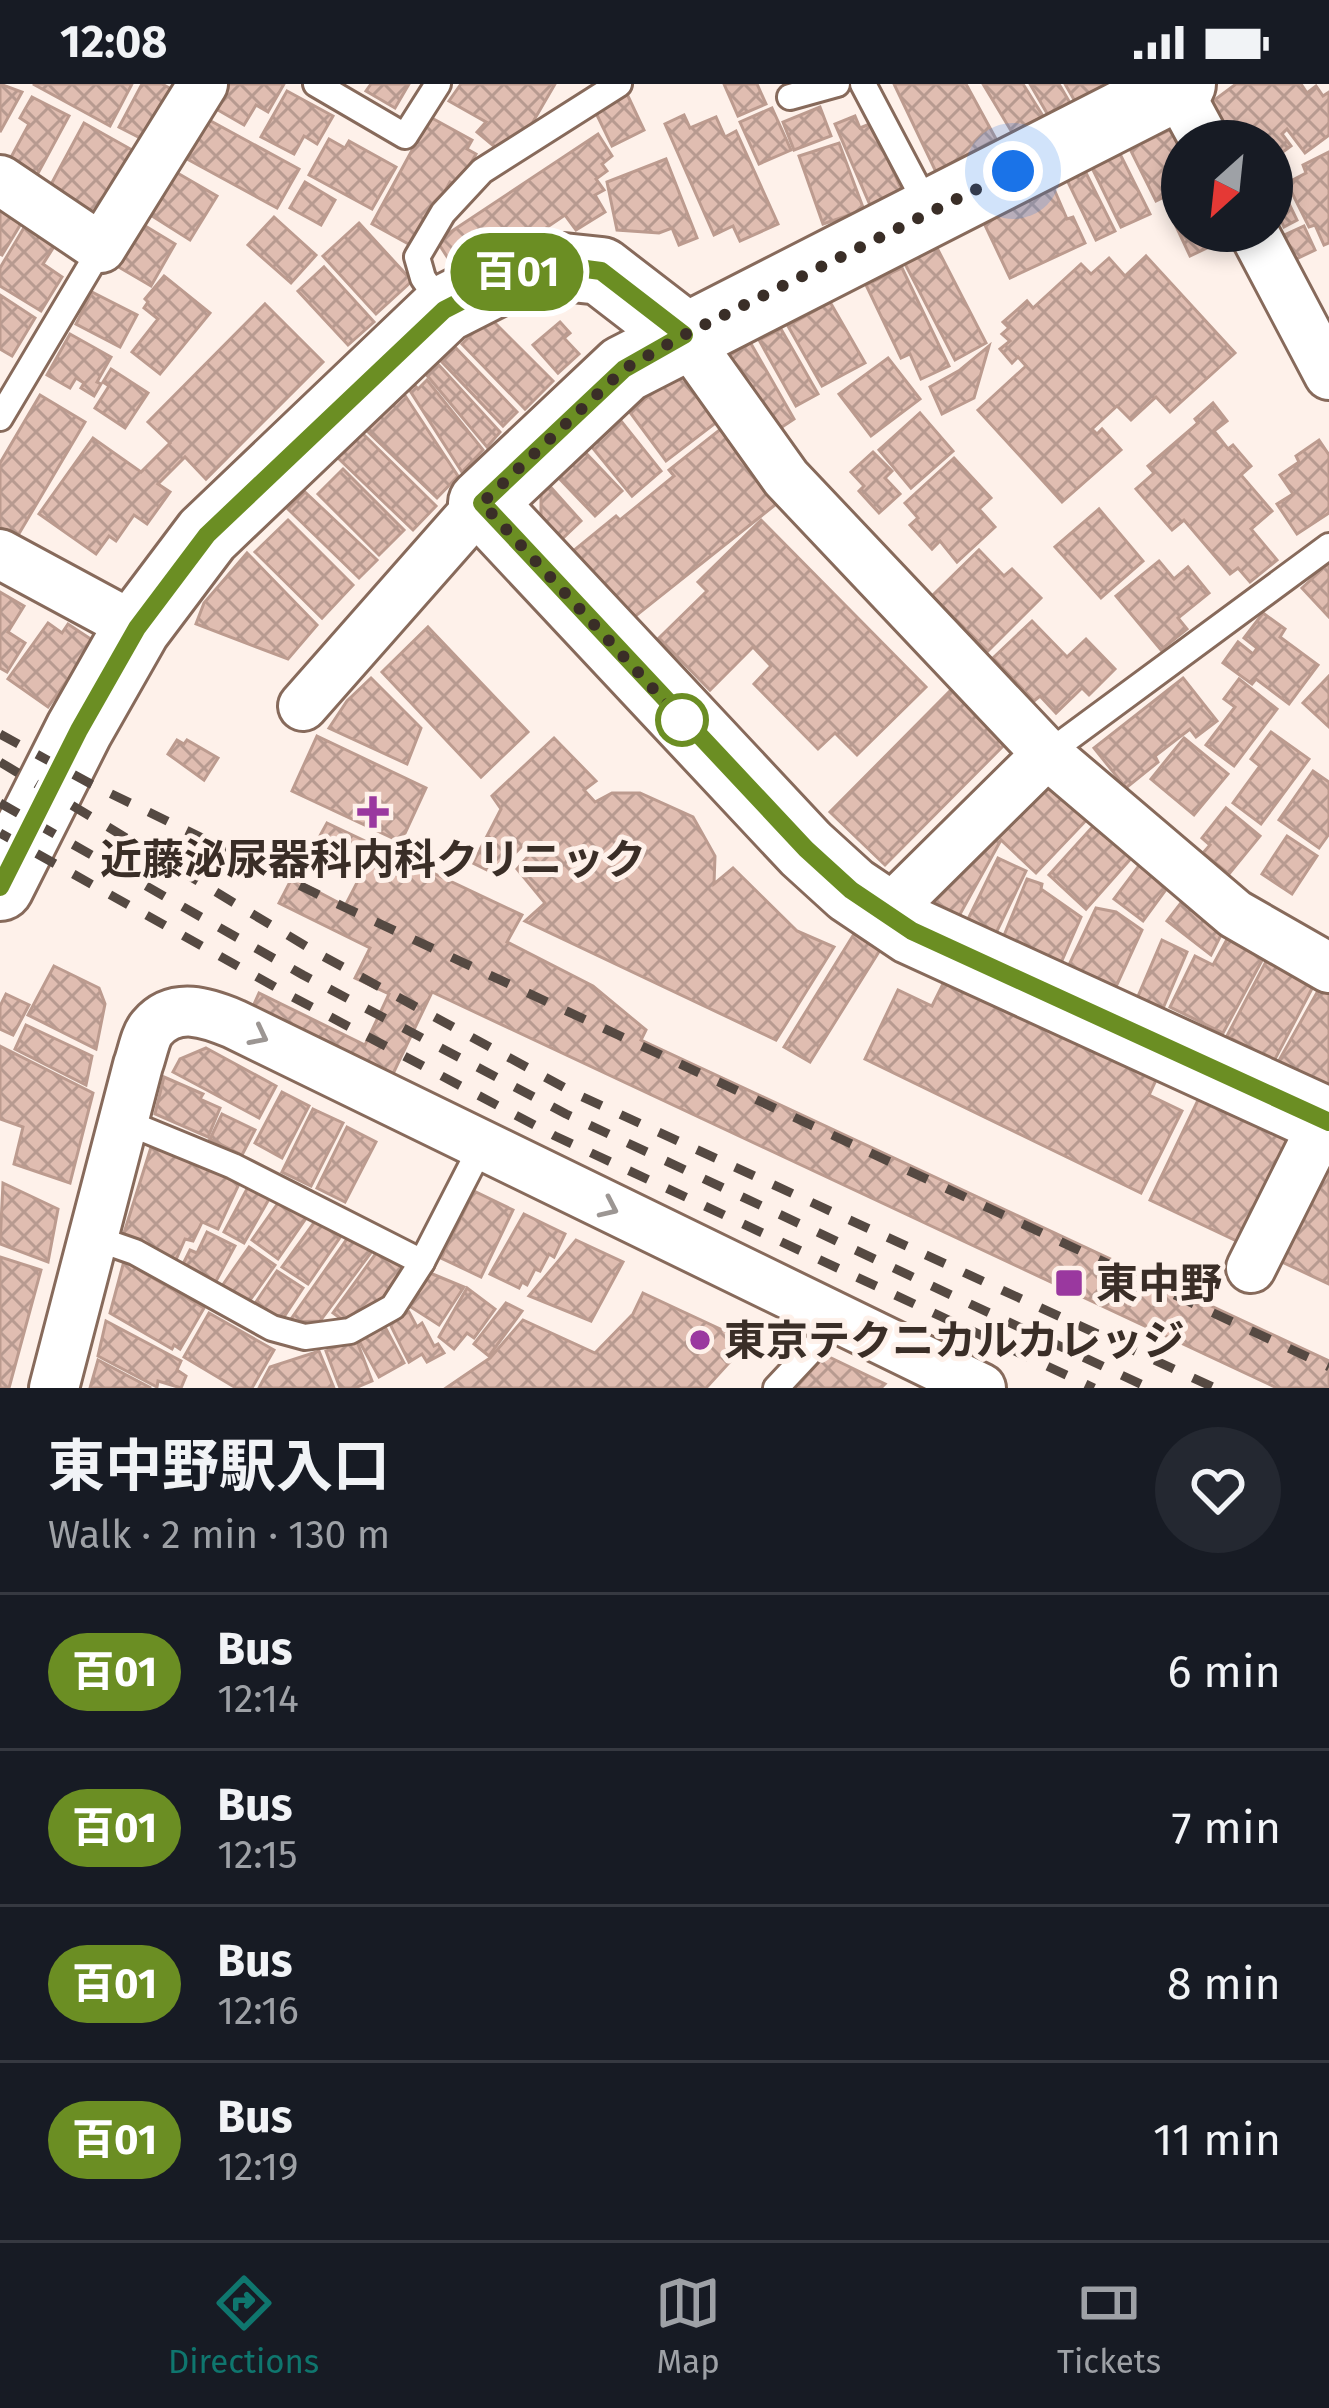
<!DOCTYPE html>
<meta charset="utf-8">
<style>
body{margin:0;font-family:"Fira Sans","Noto Sans JP",sans-serif;background:#242831;color:#f1f3f6;height:100vh;display:flex;flex-direction:column;font-size:45px;white-space:nowrap}
*{box-sizing:border-box;margin:0}
p{font-size:39px;color:#9ea1a6}
.icon{flex:none;width:66px;height:66px;fill:none;stroke:currentColor;stroke-width:2;stroke-linecap:round;stroke-linejoin:round}
.map{position:relative;height:1304px;overflow:hidden}
.details{display:flex;flex-direction:column;background:#171b24;flex:1}
.details>*{flex:none}
.badge{padding:0 24px;border-radius:39px;font-size:42px;line-height:78px}
.needle{width:78px;rotate:207deg}
.buttons{position:absolute;left:1161px;top:36px;display:grid;gap:24px}
.buttons a{display:grid;place-items:center;width:132px;height:132px;border-radius:50%;background:#171b24;box-shadow:0 6px 18px #0003;font-size:60px}
.you{position:absolute;width:60px;height:60px;margin:-30px;border:9px solid #fff;border-radius:50%;background:#1a73e8;box-shadow:0 0 0 18px #1a73e833}
.map>.badge{position:absolute;translate:-50% -50%;box-shadow:0 0 0 6px #fff}
.round{display:grid;place-items:center;flex:none;width:126px;height:126px;border-radius:63px;background:#242831}
.head{display:flex;align-items:center;justify-content:space-between;height:204px;padding:0 48px}
h1{font-size:57px;font-weight:700;line-height:90px}
ul{padding:0;list-style:none}
li{display:flex;align-items:center;gap:36px;height:156px;padding:0 48px;border-top:3px solid #363941}
li div{flex:1}
li b{display:block;font-size:45px}
li em{font-style:normal}
li .badge{min-width:132px;font-weight:700;text-align:center}
.status{display:flex;justify-content:space-between;align-items:center;height:84px;padding:0 60px;background:#171b24;direction:ltr}
.status svg{height:33px;fill:currentColor}
.menu{display:flex;justify-content:space-around;align-items:center;height:168px;border-top:3px solid #363941;background:#171b24;font-size:33px;color:#9ea1a6}
.menu a{display:grid;justify-items:center;gap:6px}
.menu .current{color:#0f766e}
.map>svg:first-child{display:block}
.building{fill:url(#building-cross-hatch);stroke:#bc9b8f;stroke-width:3}
.lines{fill:none;stroke-linecap:round;stroke-linejoin:round}
.lane-casing{stroke:#876a5b;stroke-width:30}
.street-casing{stroke:#876a5b;stroke-width:54}
.secondary-casing{stroke:#876a5b;stroke-width:72}
.lane{stroke:#fff;stroke-width:24}
.street{stroke:#fff;stroke-width:48}
.secondary{stroke:#fff;stroke-width:66}
.rail{stroke:#554942;stroke-width:9;stroke-dasharray:21 21;stroke-linecap:butt}
.oneway{stroke:#9c9693}
.line-casing{stroke:#fff;stroke-width:27}
.line{stroke:#6b8e23;stroke-width:18}
.walk{stroke:#3a2e27;stroke-width:12;stroke-dasharray:0 21.6}
.stop-dot{fill:#fff;stroke:#6b8e23;stroke-width:6}
.poi-dot{fill:#9a389f;stroke:#fef1ea;stroke-width:4.5}
.labels{text-anchor:middle;stroke-width:10;stroke-linejoin:round;paint-order:stroke}
.poi-label{font-size:42px;font-weight:bold;fill:#3a2e27;stroke:#fef1ea;text-anchor:start}
</style>
<div class="status"><b>12:08</b><svg viewBox="0 0 49 12"><path d="M0 12V9h3v3zM5 12V6h3v6zM10 12V3h3v9zM15 12V0h3v12zM26 1h20v11H26zM47 4h2v5h-2z"/></svg></div>
<div class="map">
<svg width="1329" height="1304" viewBox="0 0 1329 1304">
<defs>
<pattern id="building-cross-hatch" width="8" height="8" patternUnits="userSpaceOnUse" patternTransform="scale(3)"><rect width="8" height="8" fill="#e0bdb1"/><path d="M0 0l8 8M0 8l8-8" fill="none" stroke="#b79a90"/></pattern>
</defs>
<rect width="100%" height="100%" fill="#fef1ea"/>
<!-- building -->
<g class="building">
<path d="M0,0l22,8 -22,40z"/>
<path d="M33,0h99l-22,42z"/>
<path d="M142,0h20l11,6 -27,51 -27,-14z"/>
<path d="M223,0h61l-16,28 -12,-7 -12,20 -33,-19z"/>
<path d="M371,0h38l-14,24 -29,-17z"/>
<path d="M461,0h94l-25,43 -34,21 -19,-16 9,-10 -37,-21z"/>
<path d="M724,0h33l9,20 -28,12z"/>
<path d="M894,0h72l30,55 -60,33z"/>
<path d="M983,0h40l20,32 -30,18z"/>
<path d="M1030,0h29l11,19 -22,12z"/>
<path d="M1065,0h45l-34,19z"/>
<path d="M1236,0h65l6,9 9,-7 7,10 6,-4v43l-24,18 -18,-24 -5,5 9,12 -19,14v-19h-35l-28,-37z"/>
<path d="M287,7l46,25 -16,28 -13,-8 -10,18 -33,-17z"/>
<path d="M627,10l17,36 -32,16 -18,-37z"/>
<path d="M32,13l37,19 -33,61 -27,-16 20,-37 -9,-6z"/>
<path d="M820,23l11,29 -37,14 -11,-28z"/>
<path d="M772,24l19,42 -32,14 -19,-42z"/>
<path d="M684,31l6,13 26,-11 9,20 11,-6 42,93 -38,17 -7,-15 -19,9 -49,-111z"/>
<path d="M855,32l5,12 12,-5 30,68 -32,14 -35,-81z"/>
<path d="M430,33l42,23 -5,9 9,5 -18,32 -8,-4 -36,65 -42,-23z"/>
<path d="M209,36l90,49 -22,39 -90,-49z"/>
<path d="M84,39l57,32 -38,69 -56,-32z"/>
<path d="M1176,43l6,14v47l-26,13 -26,-52z"/>
<path d="M598,50l14,22 -10,8 5,7 -11,8 8,11 -9,5 10,17 -29,18 -11,-15 -22,15 -50,17 -6,-8 -36,24 -14,-22z"/>
<path d="M329,55l16,9 4,-7 47,26 -24,42 -63,-34z"/>
<path d="M839,59l25,67 -41,14 -24,-68z"/>
<path d="M1329,68v91l-5,2 -9,-20 -6,2 -22,-44 19,-10 -3,-8z"/>
<path d="M1120,70l30,60 -29,13 -29,-59z"/>
<path d="M666,75l31,79 -18,7 -7,-17 -13,5 -42,-3 -10,-48z"/>
<path d="M174,87l43,25 -27,44 -41,-26z"/>
<path d="M1085,87l30,60 -19,9 -29,-60z"/>
<path d="M1278,97l19,39 -13,7 -12,-25v-17z"/>
<path d="M305,98l30,18 -14,25 -31,-17z"/>
<path d="M1054,105l13,30 6,-2 12,26 -75,35 -27,-57z"/>
<path d="M0,118l25,15 -23,38 -2,-1z"/>
<path d="M274,133l42,38 -25,28 -43,-38z"/>
<path d="M1182,134v13h46l2,6 -40,19 -16,-34z"/>
<path d="M359,139l53,58 -36,33 -53,-58z"/>
<path d="M142,140l33,20 -24,42 -34,-20z"/>
<path d="M25,142l30,19 -12,19 19,13 -21,34 -41,-25v-18z"/>
<path d="M1304,142l11,24 -23,11 -12,-24z"/>
<path d="M936,162l50,97 -31,17 -51,-98z"/>
<path d="M1146,172l89,97 -65,59 -14,-15 -25,23 -14,-14 -25,23 5,5 5,-5 19,21 -59,52 -84,-92 48,-44 -8,-9 -6,6 -12,-14 10,-8 -8,-7 7,-6 -6,-6 24,-21 6,7 48,-44 10,10 18,-16 16,18z"/>
<path d="M324,183l50,55 -26,23 -50,-54z"/>
<path d="M902,184l47,98 -28,13 -11,-25 -9,4 -35,-73z"/>
<path d="M164,192l46,37 -50,61 -28,-22 26,-33 -14,-11 4,-6 -3,-3z"/>
<path d="M92,208l45,23 -17,32 -44,-23z"/>
<path d="M0,211l35,23 -23,38 -12,-7z"/>
<path d="M830,218l35,61 -43,23 -34,-60z"/>
<path d="M265,220l58,58 -117,117 -21,-22 -27,27 12,8 -23,32 -13,-9 -18,26 -7,-5 -13,18 -57,-40 54,-76 48,34 29,-29 -22,-21z"/>
<path d="M489,233l64,64 -28,28 -63,-65z"/>
<path d="M560,238l10,11 -6,5 15,16 -21,19 -25,-28z"/>
<path d="M781,245l37,65 -22,12 -37,-66z"/>
<path d="M70,250l41,23 -14,25 4,2 -7,12 -13,-8 3,-5 -8,-5 -6,10 -23,-13z"/>
<path d="M750,258l44,77 -21,14 -51,-72z"/>
<path d="M989,262l-15,52 -32,16 -12,-27 30,-17z"/>
<path d="M455,263l62,65 -14,14 -62,-65z"/>
<path d="M888,274l32,41 -49,37 -32,-42z"/>
<path d="M436,278l64,70 -13,15 -62,-74z"/>
<path d="M111,285l37,24 -23,35 -30,-20 14,-22 -6,-4z"/>
<path d="M685,285l37,49 -56,43 -37,-50z"/>
<path d="M427,296l56,70 -21,22 -55,-86 5,-4 6,7z"/>
<path d="M402,307l56,85 -21,22 -71,-68z"/>
<path d="M40,311l45,27 -68,115 -17,-10v-64z"/>
<path d="M1213,319l14,18 -13,10 14,18 5,-4 18,21 -10,9 31,36 -21,18 26,31 -27,22 -12,-14 -8,6 -46,-54 -12,10 -36,-41 18,-16 -6,-7 50,-43 -3,-4z"/>
<path d="M920,329l33,38 -42,37 -32,-38z"/>
<path d="M617,332l44,55 -29,25 -45,-55z"/>
<path d="M727,340l58,73 -157,125 -56,-70 44,-36 4,4 54,-44 -5,-6z"/>
<path d="M361,348l75,74 -23,24 -76,-73z"/>
<path d="M1319,356l10,15v58l-32,21 -20,-30 16,-10 -13,-19 19,-13 -3,-6z"/>
<path d="M583,366l39,41 -27,25 -39,-41z"/>
<path d="M873,368l19,19 -7,7 15,16 -21,19 -20,-22 5,-5 -13,-14z"/>
<path d="M954,374l37,40 -12,11 16,18 -38,35 -17,-21 -8,8 -22,-24 8,-7 -13,-15z"/>
<path d="M343,385l61,61 -25,25 -61,-61z"/>
<path d="M547,399l34,38 -21,20 -19,-20v-34z"/>
<path d="M305,408l72,68 -18,18 -71,-69z"/>
<path d="M1099,425l44,52 -42,37 -46,-51z"/>
<path d="M288,436l65,65 -31,33 -67,-66z"/>
<path d="M761,436l165,167 -69,68 -22,-22 -17,16 -64,-65 17,-18 -18,-19 -43,43 -51,-52 48,-47 -9,-9z"/>
<path d="M979,466l25,26 8,-7 29,29 -53,53 -56,-55z"/>
<path d="M247,469l70,72 -29,34 -92,-35 8,-21z"/>
<path d="M1159,477l15,18 14,-12 21,26 -31,25 9,11 -26,21 -45,-54z"/>
<path d="M1329,479v54l-27,-29z"/>
<path d="M0,508l24,14 -16,26 17,11 -18,29 -7,-4z"/>
<path d="M1263,529l22,16 -5,8 38,28 -29,39 -33,-25 -4,5 -29,-21 15,-21 15,12 4,-6 -13,-10z"/>
<path d="M1032,537l35,36 19,-18 29,30 -26,26 -7,-7 -26,25 -16,-17 -6,5 -41,-43z"/>
<path d="M48,539l14,10 6,-9 27,18 -47,65 -40,-28z"/>
<path d="M428,543l100,105 -47,45 -99,-105z"/>
<path d="M1329,592v51l-26,-24z"/>
<path d="M371,594l50,50 -14,36 -78,-36 18,-27z"/>
<path d="M1183,594l34,43 -21,16 -6,-8 -35,27 3,6 -32,26 -32,-40z"/>
<path d="M1239,595l38,30 -43,57 -28,-21 29,-38 -11,-8z"/>
<path d="M957,600l54,54 -126,127 -55,-53z"/>
<path d="M1271,648l38,27 -48,65 -28,-21 27,-37 -9,-7z"/>
<path d="M317,652l109,52 -25,54 -109,-51z"/>
<path d="M554,654l42,43 -12,9 11,12 17,-9h28l53,24 22,39 -1,28 19,-16 64,63 37,16 -58,93 -251,-119 20,-18 -28,-34 14,-16 -8,-8 -28,29 -22,-11 28,-54 -9,-13z"/>
<path d="M1184,654l44,36 -34,41 -43,-36z"/>
<path d="M177,656l7,4 3,-4 31,18 -14,22 -36,-26z"/>
<path d="M1050,687l42,43 -56,59 -35,-33 -42,76 -37,-22z"/>
<path d="M1313,687l16,11v52l-10,14 -40,-28z"/>
<path d="M1226,724l34,28 -31,38 -26,-21 7,-8 -8,-7z"/>
<path d="M327,739l195,92 -15,27 86,44 53,44 -5,10 688,321v27h-52l-845,-396 -41,86 -140,-67 8,-18 106,52 24,-51 -34,-16 15,-30 -91,-45 13,-25 53,28 16,-31 -50,-23z"/>
<path d="M1096,739l37,33 -47,53 -37,-34z"/>
<path d="M1287,752l30,20 -25,38 -30,-20z"/>
<path d="M998,774l28,13 -30,62 -28,-14z"/>
<path d="M1141,779l29,21 -27,37 -29,-22z"/>
<path d="M1027,795l15,5 -1,5 40,28 -21,48 -57,-27z"/>
<path d="M1187,811l39,30 -15,30 -44,-34z"/>
<path d="M1096,824l20,4 26,18 -28,61 -47,-22z"/>
<path d="M1231,848l36,19 -44,82 -53,-26 25,-51 18,9z"/>
<path d="M854,850l26,16 -70,112 -26,-15z"/>
<path d="M1162,856l25,12 -26,61 -25,-12z"/>
<path d="M1270,870l47,25 -43,82 -47,-25z"/>
<path d="M54,882l45,22 6,16 -9,45 -68,-34z"/>
<path d="M947,892l210,102 -8,17 33,16 -41,82 -276,-134 33,-69 34,16z"/>
<path d="M1323,898l6,4v104l-52,-26z"/>
<path d="M6,910l23,11 -16,30 -13,-6v-23z"/>
<path d="M26,941l66,31 -6,29 -71,-36z"/>
<path d="M0,962l93,47 -23,90 -56,-19 9,-37 -23,-8z"/>
<path d="M206,964l70,38 -17,32 -86,-46 7,-13z"/>
<path d="M164,993l39,17 -3,5 20,9 -12,29 -53,-23z"/>
<path d="M282,1008l27,14 -27,52 -27,-15z"/>
<path d="M1200,1012l91,43 -50,104 -91,-43z"/>
<path d="M313,1025l30,14 -32,63 -29,-14z"/>
<path d="M222,1030l33,16 -13,25 -32,-16z"/>
<path d="M347,1043l29,15 -31,60 -28,-14z"/>
<path d="M153,1057l86,43 -21,45 -16,-7 -9,19 -8,-2 -10,23 -52,-26z"/>
<path d="M1329,1069v131l-60,-28z"/>
<path d="M3,1099l55,26 -10,53 -48,-18z"/>
<path d="M248,1103l21,12 -25,44 -20,-11z"/>
<path d="M474,1107l39,19 -32,67 -40,-19z"/>
<path d="M281,1115l26,18 -29,42 -26,-19z"/>
<path d="M524,1130l41,20 -11,23 -5,-3 -9,17 -5,-2 -8,16 -5,-3 -3,6 -29,-14z"/>
<path d="M316,1136l27,13 -35,51 -26,-17z"/>
<path d="M207,1148l28,14 -20,37 -33,-17 8,-16 7,3z"/>
<path d="M349,1152l24,14 -53,71 -31,1z"/>
<path d="M576,1156l47,22 -32,59 -62,-25z"/>
<path d="M249,1163l26,18 -27,38 -26,-17z"/>
<path d="M377,1168l29,14 -26,36 -36,19 -11,-8z"/>
<path d="M0,1173l41,13 -32,118h-9z"/>
<path d="M124,1177l80,47 -24,41 -6,-4 -2,4 -62,-36z"/>
<path d="M277,1187l26,17 -21,32 -26,-18z"/>
<path d="M430,1189l34,14 -25,38 -31,-20z"/>
<path d="M467,1204l28,21 -21,29 -7,-5 -13,16 -15,-12z"/>
<path d="M643,1209l105,49 -42,46h-260l44,-30 33,-38 72,33 38,-39z"/>
<path d="M506,1219l16,8 -33,45 -15,-12z"/>
<path d="M409,1228l8,15 5,-4 12,23 4,-2 6,9 -17,9 -5,-8 -13,8 -20,-40z"/>
<path d="M209,1229l65,37 -22,38h-16l-52,-31z"/>
<path d="M106,1237l75,40 -4,9 9,6 -5,12 -23,-7 -1,6 -59,-31z"/>
<path d="M384,1241l20,38 -25,14 -21,-38z"/>
<path d="M356,1255l16,42 -17,7h-15l-14,-37z"/>
<path d="M319,1267l15,37h-75l11,-21z"/>
<path d="M825,1271l60,29 -4,4h-85z"/>
<path d="M98,1276l53,28h-61z"/>
</g>
<g class="lines">
<!-- lane casing -->
<g class="lane-casing">
<g id="lane">
<path d="M316,0l89,52 33,-52"/>
<path d="M863,0l67,127"/>
<path d="M790,13l47,-13"/>
<path d="M443,223l-20,-29 -6,-21 26,-44 39,-42 137,-87"/>
<path d="M0,334l101,-170"/>
<path d="M1047,670l282,-208"/>
<path d="M126,1038l107,44 189,96"/>
<path d="M92,1153l43,15 137,76 33,9 45,-6 43,-24 29,-45 59,-115"/>
<path d="M776,1304l45,-48 13,-26"/>
</g>
</g>
<!-- street casing -->
<g class="street-casing">
<g id="street">
<path d="M1174,0l31,57"/>
<path d="M0,96l101,68 102,-164"/>
<path d="M1253,147l76,144"/>
<path d="M684,251l102,143 261,276 188,160 94,54"/>
<path d="M0,470l137,74"/>
<path d="M303,622l179,-203"/>
<path d="M885,830l162,-160"/>
<path d="M1251,1184l74,-148"/>
<path d="M54,1304l84,-323c4,-10 7,-29 14,-37 23,-27 56,-15 82,-4l747,364"/>
</g>
</g>
<!-- secondary casing -->
<g class="secondary-casing">
<g id="secondary">
<path d="M1182,0l-558,285 -142,134 324,346 45,41 61,41 417,191"/>
<path d="M0,803l79,-157 58,-102 70,-93 237,-226 79,-40 40,-2 38,4 83,64"/>
</g>
</g>
<!-- lane -->
<use href="#lane" class="lane"/>
<!-- street -->
<use href="#street" class="street"/>
<!-- secondary -->
<use href="#secondary" class="secondary"/>
<!-- rail -->
<g class="rail">
<path d="M0,650l91,50 253,123 985,460"/>
<path d="M0,678l319,192 257,140 639,294"/>
<path d="M0,719l303,172 263,139 583,274"/>
<path d="M0,749l291,163 264,140 539,252"/>
</g>
</g>
<!-- one-way arrows -->
<defs><path id="oneway-chevron" d="M-2-3.5L2.5 0L-2 3.5" fill="none" stroke-width="1.6" stroke-linecap="round" stroke-linejoin="round" transform="scale(3)"/></defs>
<g class="oneway">
<use href="#oneway-chevron" transform="translate(259 952) rotate(27)"/>
<use href="#oneway-chevron" transform="translate(609 1124) rotate(25)"/>
</g>
<g class="lines">
<!-- line casing -->
<g class="line-casing">
<path id="line" d="M0,803l79,-157 58,-102 70,-93 237,-225 80,-41 39,-3 38,5 83,64 -60,34 -142,134 324,346 45,41 61,41 417,191"/>
</g>
<!-- line -->
<use href="#line" class="line"/>
<!-- walk -->
<path class="walk" d="M682,636l-200,-217 142,-134 60,-34 329,-164"/>
</g>
<!-- markers -->
<circle class="stop-dot" cx="682" cy="636" r="24"/>
<g class="poi-dot">
<path d="M367 710h12v12h12v12h-12v12h-12v-12h-12v-12h12z"/>
<rect x="1054" y="1184" width="30" height="30" rx="6"/>
<circle cx="700" cy="1256" r="12"/>
</g>
<g class="labels">
<!-- poi labels -->
<g class="poi-label">
<text x="373" y="790" text-anchor="middle">近藤泌尿器科内科クリニック</text>
<text x="1096" y="1214">東中野</text>
<text x="724" y="1271">東京テクニカルカレッジ</text>
</g>
</g>
</svg>
<div class="buttons">
<a><svg class="needle" viewBox="-14 -14 28 28"><path d="M0-13l5 13h-10z" fill="#e53935"/><path d="M0 13l5-13h-10z" fill="#9ea1a6"/></svg></a>
</div>
<div class="you" style="left:1013px;top:87px"></div>
<b class="badge" style="left:517px;top:188px;background:#6b8e23;color:#fff">百01</b>
</div>
<section class="details">
<div class="head"><div><h1>東中野駅入口</h1><p>Walk · 2 min · 130 m</p></div><a class="round"><svg class="icon" aria-label="heart" viewBox="0 0 24 24"><path d="M12 20l-8-8c-3-5 5-10 8-4 3-6 11-1 8 4z"/></svg></a></div>
<ul>
<li><span class="badge" style="background:#6b8e23;color:#fff">百01</span><div><b>Bus</b><p>12:14</p></div><em>6 min</em></li>
<li><span class="badge" style="background:#6b8e23;color:#fff">百01</span><div><b>Bus</b><p>12:15</p></div><em>7 min</em></li>
<li><span class="badge" style="background:#6b8e23;color:#fff">百01</span><div><b>Bus</b><p>12:16</p></div><em>8 min</em></li>
<li><span class="badge" style="background:#6b8e23;color:#fff">百01</span><div><b>Bus</b><p>12:19</p></div><em>11 min</em></li>
</ul>
</section>
<nav class="menu">
<a class="current"><svg class="icon" aria-label="directions" viewBox="0 0 24 24"><path d="M12 3l9 9-9 9-9-9zM9 14v-3h6M13 9l2 2-2 2"/></svg>Directions</a>
<a><svg class="icon" aria-label="map" viewBox="0 0 24 24"><path d="M3 6l6-2 6 2 6-2v14l-6 2-6-2-6 2zM9 4v14M15 6v14"/></svg>Map</a>
<a><svg class="icon" aria-label="tickets" viewBox="0 0 24 24"><path d="M3 7h18v10H3zM15 7v10"/></svg>Tickets</a>
</nav>
